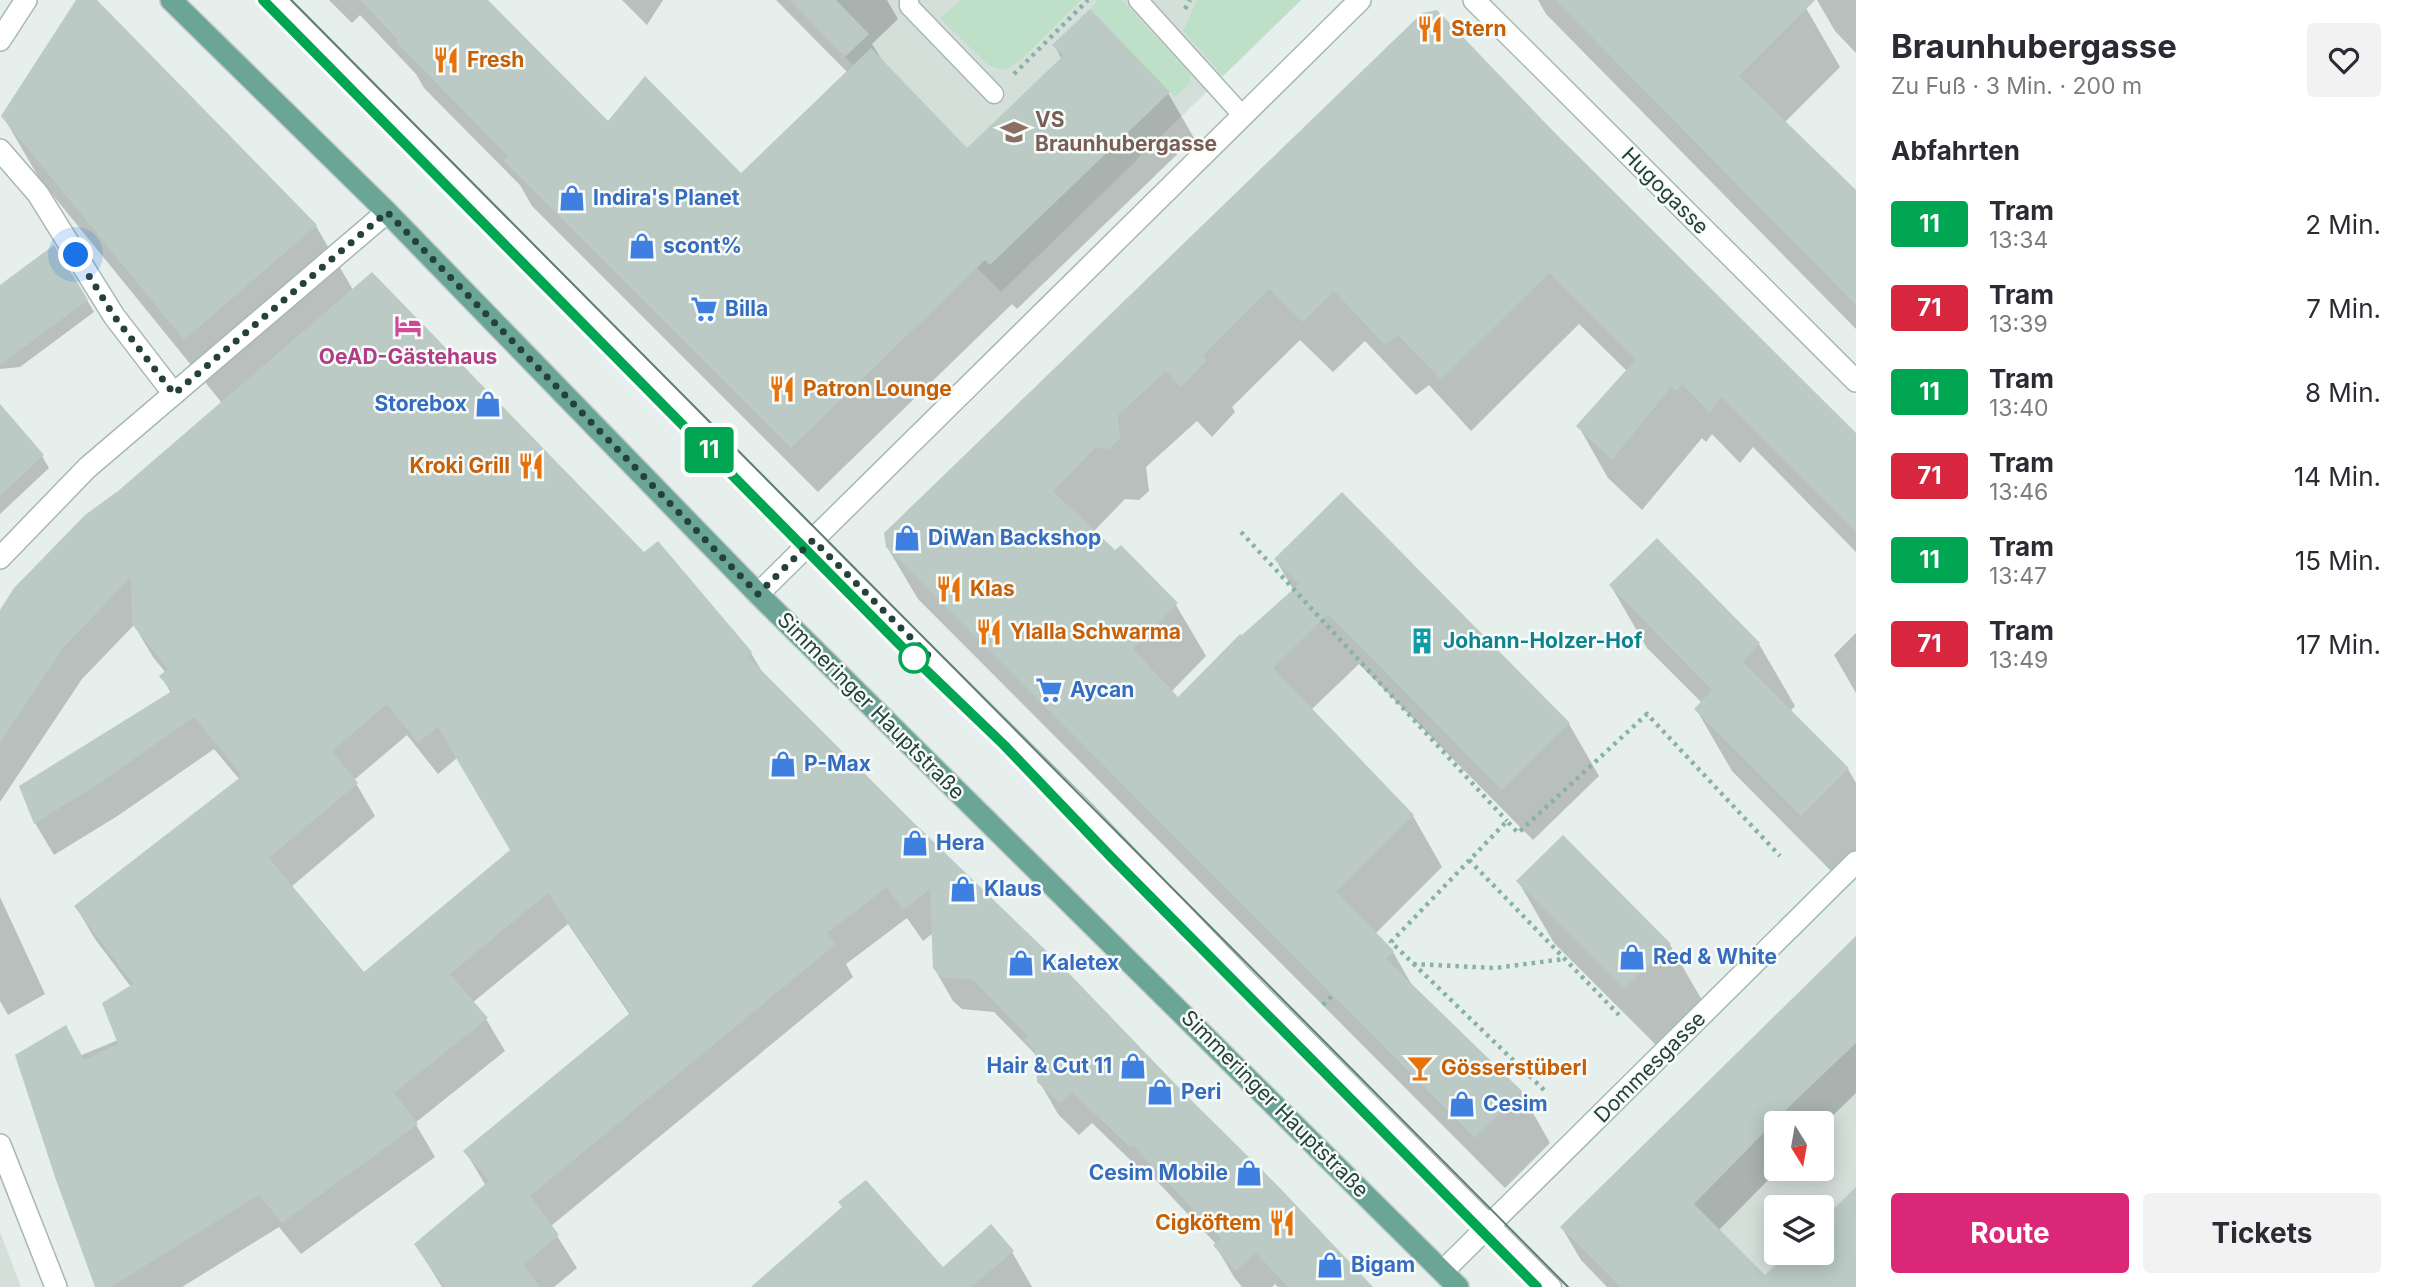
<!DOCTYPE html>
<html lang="de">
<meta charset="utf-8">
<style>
body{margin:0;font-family:Inter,sans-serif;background:#f2f2f3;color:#2b2b33;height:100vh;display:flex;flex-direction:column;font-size:26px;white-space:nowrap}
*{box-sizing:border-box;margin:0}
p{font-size:23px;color:#7c7c81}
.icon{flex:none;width:38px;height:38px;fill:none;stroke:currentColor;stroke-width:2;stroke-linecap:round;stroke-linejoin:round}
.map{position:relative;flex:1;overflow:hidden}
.panel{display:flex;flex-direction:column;background:#fff;width:560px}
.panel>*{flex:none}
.badge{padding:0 14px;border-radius:5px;font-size:24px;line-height:46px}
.needle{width:46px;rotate:169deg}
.tools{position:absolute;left:1764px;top:1111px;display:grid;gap:14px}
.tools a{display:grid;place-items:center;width:70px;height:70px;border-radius:7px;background:#fff;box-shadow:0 4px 18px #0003;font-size:35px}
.you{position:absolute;width:35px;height:35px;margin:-18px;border:5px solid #fff;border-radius:50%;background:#1a73e8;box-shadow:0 0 0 10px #1a73e833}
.map>.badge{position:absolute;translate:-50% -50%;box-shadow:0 0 0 4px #fff}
h2{padding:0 35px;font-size:26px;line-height:63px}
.round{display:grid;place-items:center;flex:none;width:74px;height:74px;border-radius:7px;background:#f2f2f3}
.headline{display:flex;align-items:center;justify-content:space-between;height:119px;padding:0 35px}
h1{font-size:33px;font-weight:700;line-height:52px}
.button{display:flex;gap:14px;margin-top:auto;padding:14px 35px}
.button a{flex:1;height:80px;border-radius:7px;background:#db2777;color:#fff;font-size:28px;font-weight:700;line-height:80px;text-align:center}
.button a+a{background:#f2f2f3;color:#2b2b33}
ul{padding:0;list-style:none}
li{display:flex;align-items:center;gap:21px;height:84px;padding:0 35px}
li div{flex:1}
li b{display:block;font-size:26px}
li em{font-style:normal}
li .badge{min-width:77px;font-weight:700;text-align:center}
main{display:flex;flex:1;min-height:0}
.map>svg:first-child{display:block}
.built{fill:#d4dfda;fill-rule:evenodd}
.green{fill:#bfe0c8}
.shadow{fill:#0003;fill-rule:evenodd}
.building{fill:#bbcac4;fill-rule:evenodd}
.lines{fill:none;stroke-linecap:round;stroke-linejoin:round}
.lane-casing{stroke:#a8b8b2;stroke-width:21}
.street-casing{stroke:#a8b8b2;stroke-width:24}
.secondary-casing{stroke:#a4bbb3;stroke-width:24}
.primary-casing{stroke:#c2cac8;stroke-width:24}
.path{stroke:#86b3a5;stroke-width:4.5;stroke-dasharray:3.5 5;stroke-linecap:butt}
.lane{stroke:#fff;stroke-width:18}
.street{stroke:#fff;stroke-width:21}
.secondary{stroke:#fff;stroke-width:21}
.primary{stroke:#6aa596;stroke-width:21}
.tram{stroke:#5f7d75;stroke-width:2}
.line-casing{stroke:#fff;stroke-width:16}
.line{stroke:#00a651;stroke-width:10}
.walk{stroke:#24423a;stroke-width:7;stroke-dasharray:0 12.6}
.stop-dot{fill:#fff;stroke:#00a651;stroke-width:3.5}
.labels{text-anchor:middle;stroke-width:5;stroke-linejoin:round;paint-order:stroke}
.food-label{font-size:21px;font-weight:bold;fill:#c56008;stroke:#f7fbf9;text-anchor:start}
.education-label{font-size:21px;font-weight:bold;fill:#785e54;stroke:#f7fbf9;text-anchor:start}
.street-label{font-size:21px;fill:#24423a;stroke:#f7fbf9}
.shop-label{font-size:21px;font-weight:bold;fill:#366cbe;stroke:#f7fbf9;text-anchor:start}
.hotel-label{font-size:21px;font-weight:bold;fill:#b23c85;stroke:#f7fbf9}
.culture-label{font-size:21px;font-weight:bold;fill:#0d838f;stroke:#f7fbf9;text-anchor:start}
</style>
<main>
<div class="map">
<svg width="1856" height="1287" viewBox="0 0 1856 1287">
<rect width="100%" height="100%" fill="#e6efeb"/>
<!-- built -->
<g class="built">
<path d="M789,0h512l-300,292 -111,-113 -66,-86 29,-28z"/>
<path d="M1856,936v351h-236l-60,-60zM1776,1124h46v45h-46zM1776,1208h46v45h-46z"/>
<path d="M0,1232l21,55h-21z"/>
</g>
<!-- green -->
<g class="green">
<path d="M961,0h120l-59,59 -17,11 -16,-4 -49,-48z"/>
<path d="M1098,0h24l68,74v9l-15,14 -85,-88z"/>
<path d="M1197,0h104l-78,76 -40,-45z"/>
</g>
<!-- shadow -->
<g class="shadow">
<path d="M78,0h17l221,226 37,64 398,363 14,24 606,610h-93l-3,-3 -3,3h-30l-8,-10 -19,-32 1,-1 -63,-67 -3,2 -58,-56 -13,12 -21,-21 -19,-33 -4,-27 -41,-42 -32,-3 -9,-8 -19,-33 -1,-35 -10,8 -16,-23 -61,46 7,13 -302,249 26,42 -23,19h-112l-26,-42 70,-59 -21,-35 165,-136 -62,-91 -96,79 14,16 19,32 -90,72 20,34 -134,97 -22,-27 -97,60h-85l-25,-228 46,-19 13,-53 -36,-48 -19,-32 164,-127 -26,-31 -95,66 -65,40 -19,-32 136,-130 -10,-17 5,-3 -13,-16 -19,-32 -52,54 -82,123v-189l119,-121 103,-89 -183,-225 -36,-62zM407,735l31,39 19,-16 55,92 -148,124 -73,-87 84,-71 -21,-36z"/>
<path d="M329,0h156l123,124 133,52 107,-103 -72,-73h111l11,19 -26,25 13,21 82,86 95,-92 -8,-14 114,48 26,45 -177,171 -5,-5 -194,188 -286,-286 -12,-21 -96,-97 -8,-14 -56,-59 -8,8z"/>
<path d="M622,0h41l-16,25z"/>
<path d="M1538,0h261l7,8 34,59 -56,56 72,70v136l-310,-315z"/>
<path d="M1817,0h39v53l-21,-22z"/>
<path d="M1423,14l132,121 301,301v116l-103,-105 -13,16 -28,-29 -6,8 -4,-4 -60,72 -34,-32 -29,-51 48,-56 -48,-47 -108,107 -42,-46 -13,10 -51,-54 -32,31 -33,-32 -68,67 3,5 -23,25 -15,-16 -51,46 3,24 -10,9 -14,-1 -32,33 83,73 30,51 -35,36 7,7 116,-108 -18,-31 293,164 30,52 -66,64 -174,-176 -48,46 102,106 29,51 -67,67 18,18 20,35 108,105 29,51 -45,45 -587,-589 -31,-52z"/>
<path d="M0,287l87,13 7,12 -74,55 -20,2z"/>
<path d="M0,429l42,27 7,12 -49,46z"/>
<path d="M1611,586l148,58 36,62 -5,5 58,58 8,14v75l-19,19 -105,-106 -36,-62 6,-6 -55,-55z"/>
<path d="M1856,633v60l-22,-38z"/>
<path d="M1518,881l152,64 36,62 -45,43 -107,-107z"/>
<path d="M0,897l45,97 -37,21 -8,-14z"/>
<path d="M1856,938v155l-34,33v-2h-46v45h3l-61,62 47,47 25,-25h32v-31l34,-33v98h-249l-26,-27 -19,-32z"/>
<path d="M1012,1252l20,35h-278l189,-17z"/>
</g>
<!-- building -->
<g class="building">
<path d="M76,0h21l220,225 -133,115 -183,-224z"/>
<path d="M360,0h128l120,121 37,-45 96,97 130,-125 96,100 96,-92 -11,-11 38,-36 80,83 -180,173 -5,-5 -194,188 -287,-287 4,-5 -112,-114 2,-2z"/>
<path d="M789,0h47l33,34 -24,23z"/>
<path d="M1555,0h260l-76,76 117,114v115z"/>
<path d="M1437,10l119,124 300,299v99l-134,-135 -12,16 -28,-29 -6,7 -5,-4 -59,73 -36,-34 60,-67 -87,-86 -108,107 -43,-45 -13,10 -51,-54 -31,31 -34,-33 -66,66 4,5 -26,27 -15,-16 -48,44 2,24 -11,10 -14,-1 -42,43 62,59 6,-5 57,58 -45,46 45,48 62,-63 2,1 57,-51 -25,-25 68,-67 228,231 -68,67 -174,-176 -55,54 141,147 -78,76 58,60 -8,8 136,132 -47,47 -589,-591 -2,-14 538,-520z"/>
<path d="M54,245l34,55 -88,65v-80z"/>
<path d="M372,272l272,280 14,-11 94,111 -5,4 166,166 146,141 126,131 94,93 94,100h-85l-32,-34 -21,18 -22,-26 8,-7 -88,-92 -2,2 -59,-56 -12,11 -23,-21 -2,-31 -11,-12 4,-3 -55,-56 -32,-3 -8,-9 -3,-79 -27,21 -16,-23 -60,46 9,11 -306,252 29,39 -36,30 17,22h-96l-30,-43 75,-63 -26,-30 167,-138 -82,-120 -98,81 38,44 -94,75 24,31 -136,99 -23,-28 -148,92h-16l-40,-110 -40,-122 51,-30 18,35 34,-16 -16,-41 31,-19 -59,-78 168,-130 -48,-59 -94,66 -66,41 -15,-38 153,-95 -13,-15 9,-7 -36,-45 -1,-47 -67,70 -64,96v-133l14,-22 71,-73 33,-24zM387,704l31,39 20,-16 72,123 -146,122 -95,-114 89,-75 -26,-32z"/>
<path d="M0,404l44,51 -44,41z"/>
<path d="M1657,538l103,105 -17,19 106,106 -48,48 -107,-107 18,-19 -103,-105z"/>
<path d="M1563,835l108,109 -47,45 -108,-108z"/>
<path d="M1856,936v107l-62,59 -100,102 71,71 23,-22h34v-33l34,-33v100h-236l-60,-60z"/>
<path d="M866,1180l77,87 48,-43 23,27 -43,36h-220l91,-80 -4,-5z"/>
</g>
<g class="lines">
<!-- lane casing -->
<g class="lane-casing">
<g id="lane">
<path d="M278,0l576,582 227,225 161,168 310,312"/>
<path d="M909,0v6l85,88"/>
<path d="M1138,0l105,116"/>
</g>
</g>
<!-- street casing -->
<g class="street-casing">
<g id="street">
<path d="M1474,0l382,381"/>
<path d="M0,40l26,-40"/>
<path d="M0,150l38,44 76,122 60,78"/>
<path d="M0,558l87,-90 300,-256"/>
<path d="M758,594l602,-594"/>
<path d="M0,1145l56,142"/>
</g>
</g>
<!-- secondary casing -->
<g class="secondary-casing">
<path id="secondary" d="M1443,1271l413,-409"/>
</g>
<!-- primary casing -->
<g class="primary-casing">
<path id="primary" d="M171,0l216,212 371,382 700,693"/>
</g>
<!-- path -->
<g class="path">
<path d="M1185,9l5,-9"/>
<path d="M1014,74l74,-74"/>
<path d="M1241,532l266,289"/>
<path d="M1469,860l150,155"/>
<path d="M1413,964l82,4 69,-9"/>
<path d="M1323,1005l10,-10"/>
<path d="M1544,1090l-153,-148 116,-121 11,12 129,-119 133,142"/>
</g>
<!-- lane -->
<use href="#lane" class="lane"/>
<!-- street -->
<use href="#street" class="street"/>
<!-- secondary -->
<use href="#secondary" class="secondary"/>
<!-- primary -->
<use href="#primary" class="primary"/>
<!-- tram -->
<g class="tram">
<path d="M263,0l637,645c217,209 421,432 637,642"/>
<path d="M291,0l1277,1287"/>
</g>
</g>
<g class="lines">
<!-- line casing -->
<g class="line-casing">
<path id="line" d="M263,0l637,645 104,100 107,112 426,430"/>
</g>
<!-- line -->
<use href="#line" class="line"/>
<!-- walk -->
<path class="walk" d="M76,255l38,61 60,78 213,-182 371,382 55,-54 117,117 -16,1"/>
</g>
<!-- icons -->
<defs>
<g id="restaurant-bare" transform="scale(2.1)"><path d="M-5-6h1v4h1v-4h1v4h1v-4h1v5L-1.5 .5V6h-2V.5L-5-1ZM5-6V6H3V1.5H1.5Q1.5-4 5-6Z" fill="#e8710a" stroke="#f7fbf9" stroke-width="2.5" paint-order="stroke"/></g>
<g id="school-bare" transform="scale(2.1)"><path d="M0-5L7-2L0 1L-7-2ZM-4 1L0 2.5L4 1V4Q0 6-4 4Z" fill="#8d6e63" stroke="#f7fbf9" stroke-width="2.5" paint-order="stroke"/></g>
<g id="shop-bare" transform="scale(2.1)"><path d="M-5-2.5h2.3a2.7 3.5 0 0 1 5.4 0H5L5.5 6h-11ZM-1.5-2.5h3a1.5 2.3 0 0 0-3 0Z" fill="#3f7fe0" stroke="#f7fbf9" stroke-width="2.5" paint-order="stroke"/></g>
<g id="supermarket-bare" transform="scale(2.1)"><path d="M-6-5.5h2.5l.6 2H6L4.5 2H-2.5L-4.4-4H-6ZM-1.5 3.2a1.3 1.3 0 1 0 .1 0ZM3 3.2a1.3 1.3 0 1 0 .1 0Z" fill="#3f7fe0" stroke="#f7fbf9" stroke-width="2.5" paint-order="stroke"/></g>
<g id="hotel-bare" transform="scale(2.1)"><path d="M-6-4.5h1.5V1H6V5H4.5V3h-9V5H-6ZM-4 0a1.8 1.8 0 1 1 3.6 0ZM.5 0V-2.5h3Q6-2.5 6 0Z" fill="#d1479c" stroke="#f7fbf9" stroke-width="2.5" paint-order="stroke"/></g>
<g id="building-bare" transform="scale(2.1)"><path d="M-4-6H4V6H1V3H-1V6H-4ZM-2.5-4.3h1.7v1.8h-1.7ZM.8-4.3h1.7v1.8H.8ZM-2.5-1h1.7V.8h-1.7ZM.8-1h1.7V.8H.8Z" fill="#0f9aa8" stroke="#f7fbf9" stroke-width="2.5" paint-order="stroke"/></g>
<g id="bar-bare" transform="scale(2.1)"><path d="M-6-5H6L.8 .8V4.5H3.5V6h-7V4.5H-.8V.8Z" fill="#e8710a" stroke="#f7fbf9" stroke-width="2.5" paint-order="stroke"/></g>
</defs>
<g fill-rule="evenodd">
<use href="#restaurant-bare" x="1430" y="29"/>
<use href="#restaurant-bare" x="446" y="60"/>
<use href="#school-bare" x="1014" y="132"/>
<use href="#shop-bare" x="572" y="198"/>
<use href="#shop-bare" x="642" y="246"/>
<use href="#supermarket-bare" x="704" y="309"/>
<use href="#hotel-bare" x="408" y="326"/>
<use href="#restaurant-bare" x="782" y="389"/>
<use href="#shop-bare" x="488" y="404"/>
<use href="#restaurant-bare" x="531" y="466"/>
<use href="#shop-bare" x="907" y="538"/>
<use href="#restaurant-bare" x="949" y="589"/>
<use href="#restaurant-bare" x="989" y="632"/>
<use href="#building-bare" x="1422" y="641"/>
<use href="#supermarket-bare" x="1049" y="690"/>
<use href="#shop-bare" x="783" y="764"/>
<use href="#shop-bare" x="915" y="843"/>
<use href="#shop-bare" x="963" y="889"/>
<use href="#shop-bare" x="1632" y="957"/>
<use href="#shop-bare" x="1021" y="963"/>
<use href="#shop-bare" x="1133" y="1066"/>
<use href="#bar-bare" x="1420" y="1068"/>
<use href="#shop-bare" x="1160" y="1092"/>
<use href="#shop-bare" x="1462" y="1104"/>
<use href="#shop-bare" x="1249" y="1173"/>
<use href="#restaurant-bare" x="1282" y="1223"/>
<use href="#shop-bare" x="1330" y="1265"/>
</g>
<!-- markers -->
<circle class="stop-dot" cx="914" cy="658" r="14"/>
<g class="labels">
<!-- food labels -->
<g class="food-label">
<text x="1451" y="36">Stern</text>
<text x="467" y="67">Fresh</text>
<text x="803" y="396">Patron Lounge</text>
<text x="510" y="473" text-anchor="end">Kroki Grill</text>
<text x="970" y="596">Klas</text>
<text x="1010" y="639">Ylalla Schwarma</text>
<text x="1441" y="1075">Gösserstüberl</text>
<text x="1261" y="1230" text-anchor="end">Cigköftem</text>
</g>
<!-- education labels -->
<g class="education-label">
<text x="1035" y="127">VS<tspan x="1035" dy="24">Braunhubergasse</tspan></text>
</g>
<!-- street labels -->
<g class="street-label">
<text transform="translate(1665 191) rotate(45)" y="7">Hugogasse</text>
<text transform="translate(871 706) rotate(45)" y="7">Simmeringer Hauptstraße</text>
<text transform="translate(1650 1067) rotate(-45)" y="7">Dommesgasse</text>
<text transform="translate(1275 1104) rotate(45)" y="7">Simmeringer Hauptstraße</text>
</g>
<!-- shop labels -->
<g class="shop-label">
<text x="593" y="205">Indira's Planet</text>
<text x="663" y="253">scont%</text>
<text x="725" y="316">Billa</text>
<text x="467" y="411" text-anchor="end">Storebox</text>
<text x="928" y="545">DiWan Backshop</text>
<text x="1070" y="697">Aycan</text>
<text x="804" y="771">P-Max</text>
<text x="936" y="850">Hera</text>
<text x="984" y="896">Klaus</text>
<text x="1653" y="964">Red &amp; White</text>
<text x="1042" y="970">Kaletex</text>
<text x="1112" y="1073" text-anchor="end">Hair &amp; Cut 11</text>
<text x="1181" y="1099">Peri</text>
<text x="1483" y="1111">Cesim</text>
<text x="1228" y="1180" text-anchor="end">Cesim Mobile</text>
<text x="1351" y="1272">Bigam</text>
</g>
<!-- hotel labels -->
<g class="hotel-label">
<text x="408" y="364">OeAD-Gästehaus</text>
</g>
<!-- culture labels -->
<g class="culture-label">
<text x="1443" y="648">Johann-Holzer-Hof</text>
</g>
</g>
</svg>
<div class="tools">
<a><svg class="needle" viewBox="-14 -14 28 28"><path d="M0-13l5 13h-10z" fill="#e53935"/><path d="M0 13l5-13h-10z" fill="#7c7c81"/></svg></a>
<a><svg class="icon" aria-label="layers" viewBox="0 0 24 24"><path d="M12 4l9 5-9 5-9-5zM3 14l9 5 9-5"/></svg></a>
</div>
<div class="you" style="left:76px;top:255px"></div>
<b class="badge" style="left:709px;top:450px;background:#00a651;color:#fff">11</b>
</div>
<section class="panel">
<div class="headline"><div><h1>Braunhubergasse</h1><p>Zu Fuß · 3 Min. · 200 m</p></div><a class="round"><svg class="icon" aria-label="heart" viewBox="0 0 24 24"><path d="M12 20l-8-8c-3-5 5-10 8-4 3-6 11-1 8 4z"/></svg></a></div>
<h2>Abfahrten</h2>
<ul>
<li><span class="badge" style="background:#00a651;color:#fff">11</span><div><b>Tram</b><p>13:34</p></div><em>2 Min.</em></li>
<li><span class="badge" style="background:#d7263d;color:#fff">71</span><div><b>Tram</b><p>13:39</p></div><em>7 Min.</em></li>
<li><span class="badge" style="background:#00a651;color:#fff">11</span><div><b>Tram</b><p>13:40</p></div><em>8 Min.</em></li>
<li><span class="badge" style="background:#d7263d;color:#fff">71</span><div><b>Tram</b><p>13:46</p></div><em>14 Min.</em></li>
<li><span class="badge" style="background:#00a651;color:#fff">11</span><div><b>Tram</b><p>13:47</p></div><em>15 Min.</em></li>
<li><span class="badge" style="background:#d7263d;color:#fff">71</span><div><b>Tram</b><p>13:49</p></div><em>17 Min.</em></li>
</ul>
<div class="button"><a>Route</a><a>Tickets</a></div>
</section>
</main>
